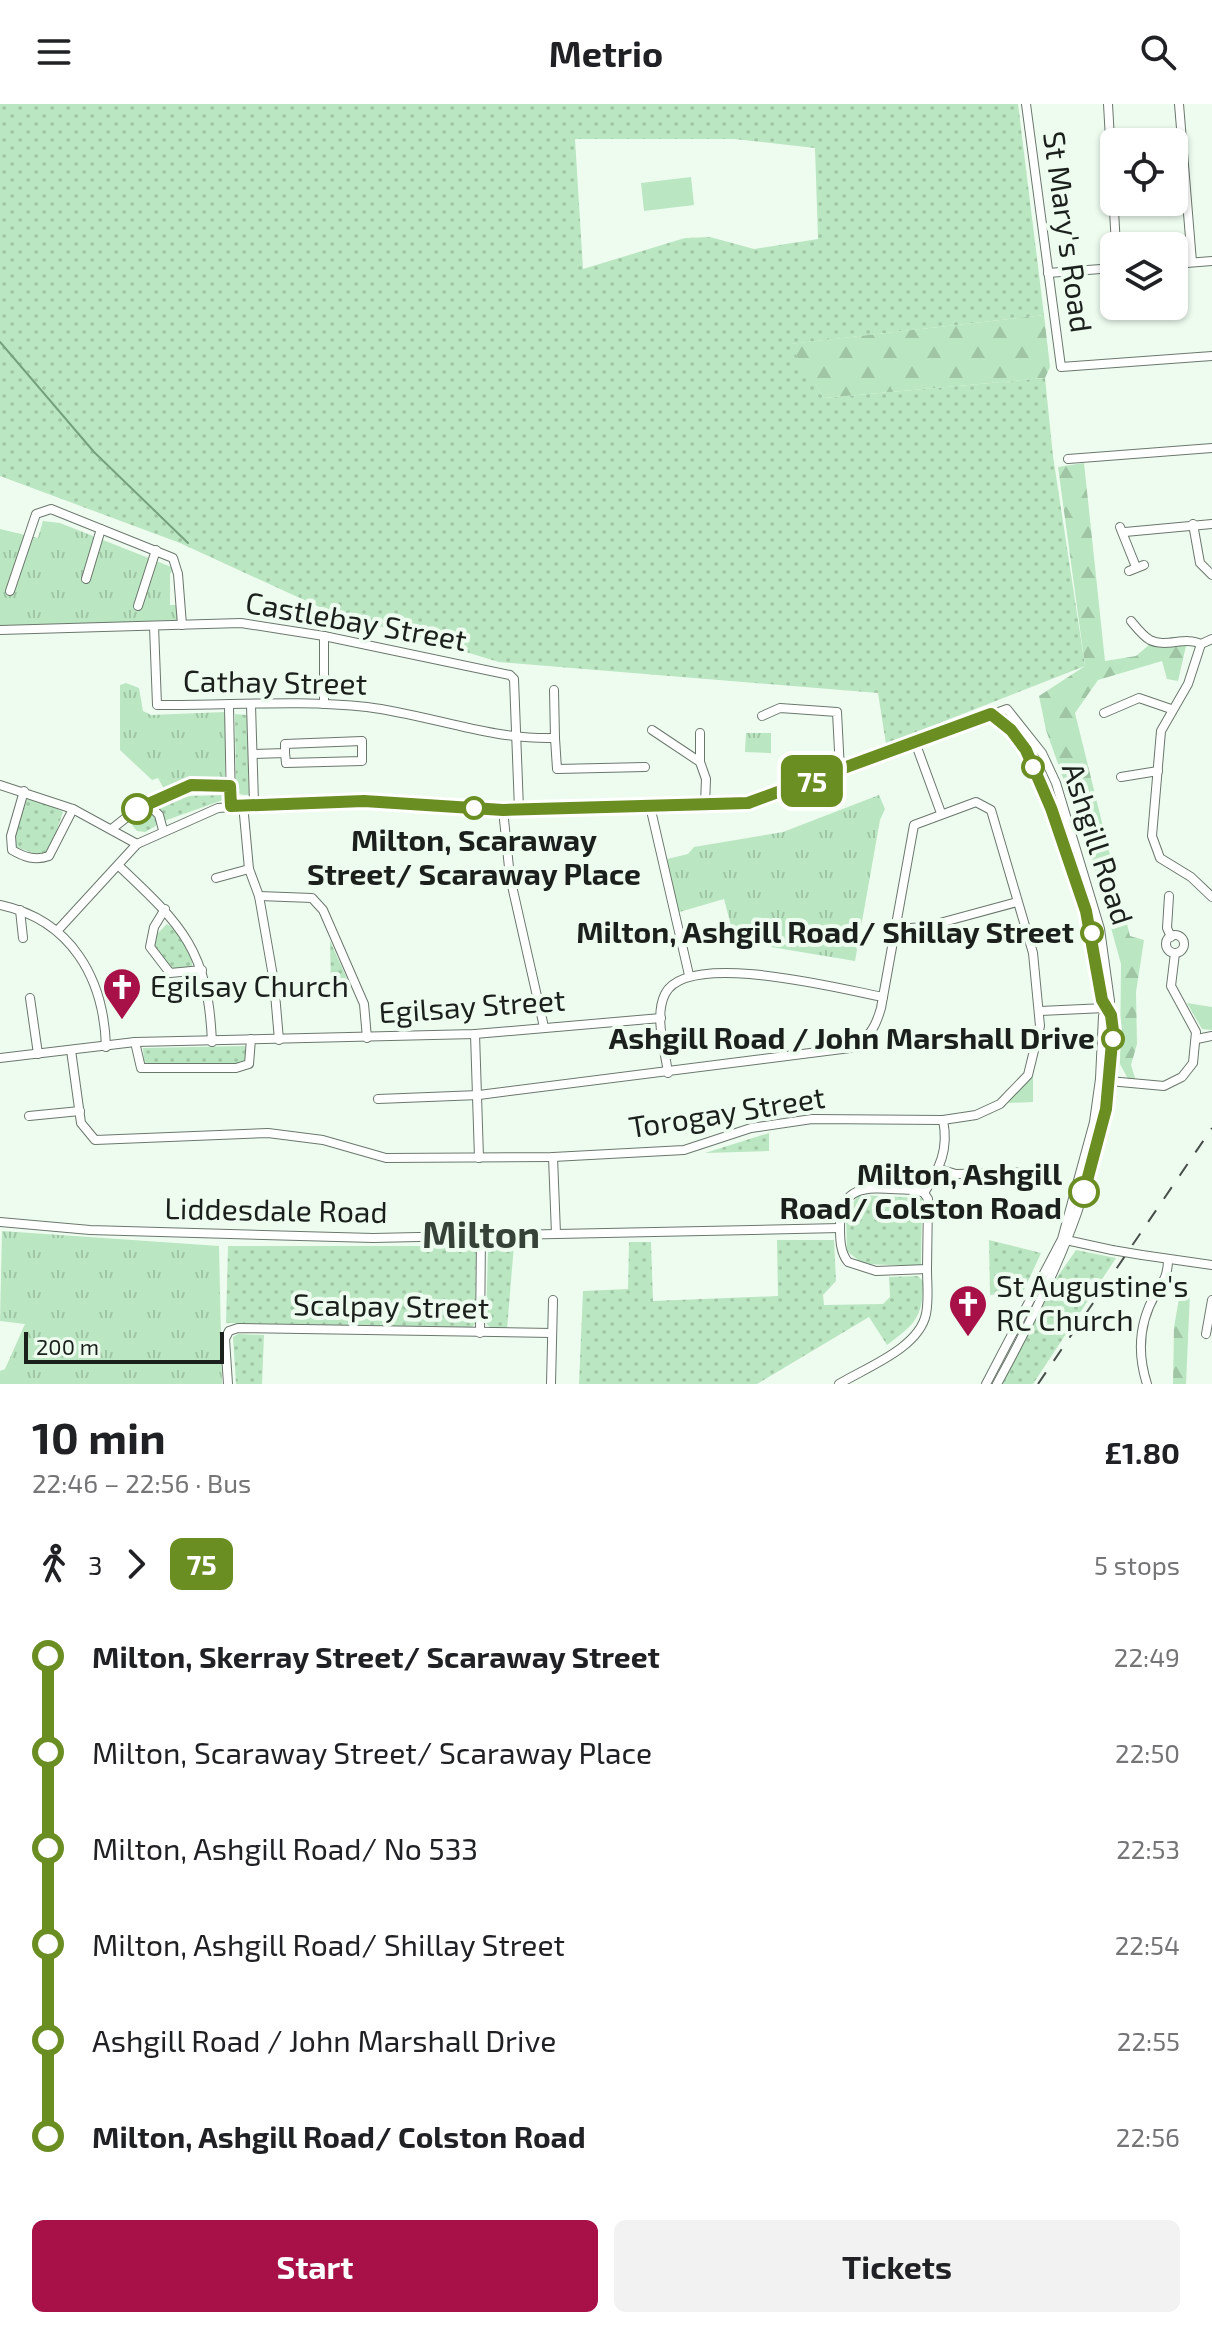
<!DOCTYPE html>
<meta charset="utf-8">
<style>
body{margin:0;font-family:"Exo 2",sans-serif;background:#f2f2f2;color:#202124;height:100vh;display:flex;flex-direction:column;font-size:30px;white-space:nowrap}
*{box-sizing:border-box;margin:0}
p{font-size:26px;color:#757577}
.icon{flex:none;width:44px;height:44px;fill:none;stroke:currentColor;stroke-width:2;stroke-linecap:round;stroke-linejoin:round}
.map{position:relative;height:1280px;overflow:hidden}
.side{display:flex;flex-direction:column;background:#fff;flex:1}
.side>*{flex:none}
.badge{padding:0 16px;border-radius:12px;font-size:28px;line-height:52px}
.buttons{position:absolute;left:1100px;top:24px;display:grid;gap:16px}
.buttons a{display:grid;place-items:center;width:88px;height:88px;border-radius:12px;background:#fff;box-shadow:0 2px 6px #0004;font-size:40px}
.scale{position:absolute;left:24px;bottom:20px;width:200px;box-sizing:border-box;padding-left:8px;border:4px solid #1b201c;border-top:0;font-size:22px;line-height:28px;white-space:nowrap;color:#1b201c;-webkit-text-stroke:6px #eefcf0;paint-order:stroke}
.map>.badge{position:absolute;translate:-50% -50%;box-shadow:0 0 0 4px #fff}
.legs{display:flex;align-items:center;gap:12px;height:88px;padding:0 32px;font-size:26px}
.legs p{margin-inline-start:auto}
.summary{display:flex;align-items:center;justify-content:space-between;height:136px;padding:0 32px}
h1{font-size:44px;font-weight:700;line-height:60px}
.cta{display:flex;gap:16px;margin-top:auto;padding:16px 32px}
.cta a{flex:1;height:92px;border-radius:12px;background:#a71148;color:#fff;font-size:32px;font-weight:700;line-height:92px;text-align:center}
.cta a+a{background:#f2f2f2;color:#202124}
ul{padding:0 32px;list-style:none}
li{display:flex;align-items:center;gap:28px;height:96px;font-size:30px}
li i{display:grid;place-items:center;width:12px;height:100%;margin:0 10px;background:currentColor}
li i::after{content:'';width:20px;height:20px;margin:-10px;border:6px solid;border-radius:50%;background:#fff}
li p{margin-inline-start:auto}
li:first-child i{background:linear-gradient(#0000 50%,currentColor 0)}
li:last-child i{background:linear-gradient(currentColor 50%,#0000 0)}
header{display:flex;justify-content:space-between;align-items:center;height:104px;padding:0 32px;background:#fff;font-size:36px;font-weight:700}
.map>svg:first-child{display:block}
.grass{fill:url(#grass-dots);fill-rule:evenodd}
.forest{fill:url(#forest-firs)}
.park{fill:url(#park-tufts)}
.pitch{fill:#bae6c1}
.lines{fill:none;stroke-linecap:round;stroke-linejoin:round}
.stream{stroke:#75a27d;stroke-width:2}
.minor-casing{stroke:#6b776d;stroke-width:10}
.minor{stroke:#fff;stroke-width:8}
.rail{stroke:#484f4a;stroke-width:2;stroke-dasharray:14 14;stroke-linecap:butt}
.minor-bridge-casing{stroke:#6b776d;stroke-width:10;stroke-linecap:butt}
.minor-bridge{stroke:#fff;stroke-width:8}
.line-1-casing{stroke:#fff;stroke-width:18}
.line-1{stroke:#6b8e23;stroke-width:12}
.stop-1-dot{fill:#fff;stroke:#6b8e23;stroke-width:4}
.labels{text-anchor:middle;stroke-width:8;stroke-linejoin:round;paint-order:stroke}
.street-label{font-size:30px;fill:#1b201c;stroke:#eefcf0}
.stop-label{font-size:30px;font-weight:bold;fill:#1b201c;stroke:#eefcf0;text-anchor:end}
.poi-label{font-size:30px;fill:#1b201c;stroke:#eefcf0;text-anchor:start}
.district-label{font-size:38px;font-weight:bold;fill:#364137;stroke:#eefcf0}
</style>
<header><svg class="icon" aria-label="menu" viewBox="0 0 24 24"><path d="M4 6h16M4 12h16M4 18h16"/></svg>Metrio<svg class="icon" aria-label="search" viewBox="0 0 24 24"><circle cx="10" cy="10" r="6"/><path d="M15 15l6 6"/></svg></header>
<div class="map">
<svg width="1212" height="1280" viewBox="0 0 1212 1280">
<defs>
<pattern id="grass-dots" width="8" height="8" patternUnits="userSpaceOnUse" patternTransform="scale(2)"><rect width="8" height="8" fill="#bae6c1"/><path d="M2 2h.1M6 6h.1" fill="none" stroke="#9fc5a5" stroke-width="1.8" stroke-linecap="round"/></pattern>
<pattern id="forest-firs" width="22" height="20" patternUnits="userSpaceOnUse" patternTransform="scale(2)"><rect width="22" height="20" fill="#bae6c1"/><path d="M5 1l3.5 6h-7zM16 11l3.5 6h-7z" fill="#9fc5a5"/></pattern>
<pattern id="park-tufts" width="24" height="20" patternUnits="userSpaceOnUse" patternTransform="scale(2)"><rect width="24" height="20" fill="#bae6c1"/><path d="M3 7l-1-3M5 7V3M7 7l1-3M15 17l-1-3M17 17v-4M19 17l1-3" fill="none" stroke="#9fc5a5"/></pattern>
</defs>
<rect width="100%" height="100%" fill="#eefcf0"/>
<!-- grass -->
<g class="grass">
<path d="M0,0h1018l26,211 -254,29 34,54 221,-20 8,78 32,210 -199,78 -8,-51 -379,-31 -173,-52 -146,-67 -180,-67zM575,35h159l81,9 3,91 -64,10 -44,-12 -25,1 -102,31z"/>
<path d="M235,610l12,1 2,80 -13,-1z"/>
<path d="M225,691l-2,5 -59,21 -1,-9 -8,-5 34,-11z"/>
<path d="M27,695l18,3 18,10 -12,35 -9,9 -26,-9 -1,-11z"/>
<path d="M147,708l11,7 -2,7 -11,6 -8,-1 -5,-6z"/>
<path d="M167,820c13,8 26,28 25,44l-21,2 -16,-24 2,-12z"/>
<path d="M330,837l20,44h-19z"/>
<path d="M245,942l1,14 -5,5h-92l-5,-3 -1,-14z"/>
<path d="M769,1029v18l-64,2z"/>
<path d="M859,1091l63,3 -1,68 -58,-2 -16,-13 -1,-40z"/>
<path d="M777,1136h57l2,41 -13,14 1,10 59,-1 7,-7 -1,-20 29,-1 5,5c0,37 -8,43 -36,64l-18,-28 -112,67h-178l4,-93 45,-2 1,-47h22l2,59 125,-5z"/>
<path d="M989,1136l52,13 -17,37 -34,5z"/>
<path d="M492,1141h22l-7,84h-15l-6,-6 2,-75z"/>
<path d="M228,1142h243l5,3 -1,75 -4,4 -245,-5z"/>
<path d="M1076,1146l40,8 -83,126h-32l55,-105z"/>
<path d="M238,1230l26,1 -2,49h-26l-3,-47z"/>
</g>
<!-- forest -->
<g class="forest">
<path d="M1044,211l6,52 -5,11 -221,20 -35,-54z"/>
<path d="M1084,359l21,198 31,-5 14,-12 36,2 -8,35 -11,-2 -5,-18 -64,19 -23,33 55,223 14,4 -8,52 1,52 -6,21 5,16 -8,-2 -8,-15 1,-100 -29,-105 -46,-129 -7,-34 46,-30 -27,-199z"/>
<path d="M1180,1189h10l-4,91h-13l1,-57z"/>
</g>
<!-- park -->
<g class="park">
<path d="M43,417l17,2 114,45 -4,6v31h6l2,15 -178,7v-98l38,9z"/>
<path d="M126,579l13,5 4,23 8,4 74,-3v69l-61,8 -6,-11 -6,2 -32,-30v-65z"/>
<path d="M746,629h25v20l-26,-1z"/>
<path d="M879,691l6,14 -5,11 -25,141 -120,-20 -11,-42 -48,14 -13,-53 25,-6 6,-7 89,-15z"/>
<path d="M1187,899l25,4v23l-10,-1z"/>
<path d="M1033,970v28l-25,1z"/>
<path d="M2,1127l217,15 3,138h-222v-13l5,-2 20,-45 -25,-3z"/>
</g>
<!-- pitch -->
<path class="pitch" d="M691,73l3,28 -50,6 -3,-28z"/>
<g class="lines">
<!-- stream -->
<path class="stream" d="M0,238l94,110 94,91"/>
<!-- minor casing -->
<g class="minor-casing">
<g id="minor">
<path d="M1026,0l35,263 151,-11"/>
<path d="M1108,0l8,142"/>
<path d="M1179,0l13,158"/>
<path d="M1174,160l38,-3"/>
<path d="M1048,169l66,-5"/>
<path d="M1068,355l144,-11"/>
<path d="M1193,420l7,39 12,12"/>
<path d="M1120,423l16,40"/>
<path d="M1125,428l87,-8"/>
<path d="M1129,467l15,-6"/>
<path d="M86,475l15,-50"/>
<path d="M10,487l26,-77 15,-5 122,49 5,16 4,51"/>
<path d="M138,502l18,-56"/>
<path d="M1131,517c5,6 12,15 19,19 16,8 35,-4 51,4l11,-5"/>
<path d="M154,522l3,79c69,1 141,-6 210,2 64,8 122,33 188,31l2,31 88,-2"/>
<path d="M0,526l241,-7 83,13 186,39 4,4 5,130"/>
<path d="M324,532v68"/>
<path d="M1201,540l-13,40 -27,47 -9,105 8,22 31,19 21,20"/>
<path d="M554,586l1,48"/>
<path d="M251,601l3,98"/>
<path d="M229,602l2,100"/>
<path d="M1104,609l35,-15 32,11"/>
<path d="M991,610l20,16 15,20 25,58 35,103 16,89 9,15 2,16c-7,136 -52,236 -116,353"/>
<path d="M762,612l18,-8 57,4 3,58"/>
<path d="M652,626l48,32 6,17 -1,25"/>
<path d="M700,629v29"/>
<path d="M915,638l26,71"/>
<path d="M253,650l32,-1v-9l77,-3v20l-76,2 -1,-10"/>
<path d="M1121,673l37,-6"/>
<path d="M0,681l73,24 64,35"/>
<path d="M24,687l-13,45 1,14c12,7 23,11 37,6l24,-47"/>
<path d="M148,700l11,11 4,15"/>
<path d="M243,700l6,65 10,27 15,86 5,58"/>
<path d="M650,702l39,169"/>
<path d="M503,706l7,67 34,150"/>
<path d="M113,724l24,-19 54,-24 39,1"/>
<path d="M119,762c64,60 89,85 93,176"/>
<path d="M216,774l33,-9"/>
<path d="M259,792l53,2 11,12 41,94 3,34"/>
<path d="M1169,792l-2,32 4,9"/>
<path d="M0,801c71,15 104,73 106,142"/>
<path d="M165,805l-11,18 -4,20 20,26 32,-3"/>
<path d="M20,806l3,28"/>
<path d="M895,825l30,-2 92,-25"/>
<path d="M58,826l79,-86 81,-36 110,-8 175,10 245,-7 259,-94 35,44 14,30 44,146 10,72 -7,15 -3,63 -6,43 -32,117 -76,145"/>
<circle cx="1175" cy="840" r="9"/>
<path d="M30,894l8,56"/>
<path d="M1040,907l65,-3"/>
<path d="M475,930l4,124"/>
<path d="M1197,935l15,-3"/>
<path d="M135,938l6,26h95l13,-4 2,-25"/>
<path d="M71,946l10,73 14,17 173,-7 55,7 63,18 167,-1 131,-7 67,-22 61,-9 131,1 33,-5 24,-11 28,-29 12,-49 -7,-73 -42,-143 -15,-8 -62,23 -33,183c-6,21 -12,30 -31,40l-371,47 -101,4"/>
<path d="M0,954l135,-16 340,-8 186,-16"/>
<path d="M668,969c-3,-23 -14,-57 -3,-79 22,-45 176,-5 218,3"/>
<path d="M1109,977l55,5 18,-9 11,-14 3,-31 -25,-46 4,-33"/>
<path d="M29,1012l51,-5"/>
<path d="M553,1053l3,77"/>
<path d="M939,1065l17,5 80,-2"/>
<path d="M916,1086l8,3 4,6 -1,70 -51,2 -28,-9c-8,-10 -8,-23 -8,-36 0,-49 39,-36 76,-36z"/>
<path d="M924,1089c16,-25 25,-44 19,-73"/>
<path d="M0,1118l90,8 283,8 467,-10"/>
<path d="M1066,1136l46,10"/>
<path d="M1142,1151l70,10"/>
<path d="M480,1229l1,-96"/>
<path d="M1206,1230l6,-34"/>
<path d="M228,1280l-3,-45 4,-8 9,-3 314,5"/>
<path d="M551,1280l2,-84"/>
<path d="M839,1280c28,-17 80,-36 87,-70 3,-15 1,-30 1,-45"/>
<path d="M1147,1280c-10,-31 -8,-62 9,-91 8,-13 12,-18 12,-34"/>
</g>
</g>
<!-- minor -->
<use href="#minor" class="minor"/>
<!-- rail -->
<path class="rail" d="M1038,1280l174,-256"/>
<!-- minor-bridge casing -->
<g class="minor-bridge-casing">
<path id="minor-bridge" d="M1112,1146l30,5"/>
</g>
<!-- minor-bridge -->
<use href="#minor-bridge" class="minor-bridge"/>
</g>
<g class="lines">
<!-- line-1 casing -->
<g class="line-1-casing">
<path id="line-1" d="M137,705l54,-24 39,1 1,20 133,-5 139,9 245,-7 243,-89 20,16 15,20 25,58 35,103 16,89 9,15 2,16 -7,78 -22,83"/>
</g>
<!-- line-1 -->
<use href="#line-1" class="line-1"/>
</g>
<!-- icons -->
<defs>
<g id="church-pin" transform="scale(2)"><path d="M0 17L-7.5 6A9.5 9.5 0 1 1 7.5 6Z" fill="#a71148" stroke="#eefcf0"/><path d="M-1.2-6h2.4v3.5h3.3v2.4h-3.3V6h-2.4V-.1h-3.3v-2.4h3.3Z" fill="#fff"/></g>
</defs>
<g fill-rule="evenodd">
<use href="#church-pin" x="122" y="883"/>
<use href="#church-pin" x="968" y="1200"/>
</g>
<!-- markers -->
<g class="stop-1-dot">
<circle cx="1033" cy="663" r="10"/>
<circle cx="474" cy="704" r="10"/>
<circle cx="137" cy="705" r="14"/>
<circle cx="1092" cy="829" r="10"/>
<circle cx="1113" cy="935" r="10"/>
<circle cx="1084" cy="1088" r="14"/>
</g>
<g class="labels">
<!-- street labels -->
<g class="street-label">
<text transform="translate(1067 128) rotate(82)" y="10">St Mary's Road</text>
<text transform="translate(356 518) rotate(10)" y="10">Castlebay Street</text>
<text transform="translate(275 579) rotate(1)" y="10">Cathay Street</text>
<text transform="translate(1097 740) rotate(72)" y="10">Ashgill Road</text>
<text transform="translate(472 903) rotate(-4)" y="10">Egilsay Street</text>
<text transform="translate(727 1009) rotate(-9)" y="10">Torogay Street</text>
<text transform="translate(276 1107) rotate(1)" y="10">Liddesdale Road</text>
<text transform="translate(391 1203) rotate(1)" y="10">Scalpay Street</text>
</g>
<!-- stop labels -->
<g class="stop-label">
<text x="474" y="747" text-anchor="middle">Milton, Scaraway<tspan x="474" dy="34">Street/ Scaraway Place</tspan></text>
<text x="1074" y="839">Milton, Ashgill Road/ Shillay Street</text>
<text x="1095" y="945">Ashgill Road / John Marshall Drive</text>
<text x="1062" y="1081">Milton, Ashgill<tspan x="1062" dy="34">Road/ Colston Road</tspan></text>
</g>
<!-- poi labels -->
<g class="poi-label">
<text x="150" y="893">Egilsay Church</text>
<text x="996" y="1193">St Augustine's<tspan x="996" dy="34">RC Church</tspan></text>
</g>
<!-- district labels -->
<g class="district-label">
<text x="481" y="1144">Milton</text>
</g>
</g>
</svg>
<div class="buttons">
<a><svg class="icon" aria-label="locate" viewBox="0 0 24 24"><circle cx="12" cy="12" r="6"/><path d="M12 2v4M12 18v4M2 12h4M18 12h4"/></svg></a>
<a><svg class="icon" aria-label="layers" viewBox="0 0 24 24"><path d="M12 4l9 5-9 5-9-5zM3 14l9 5 9-5"/></svg></a>
</div>
<div class="scale">200 m</div>
<b class="badge" style="left:812px;top:677px;background:#6b8e23;color:#fff">75</b>
</div>
<section class="side">
<div class="summary"><div><h1>10 min</h1><p>22:46 – 22:56 · Bus</p></div><b>£1.80</b></div>
<div class="legs"><svg class="icon" aria-label="walk" viewBox="0 0 24 24"><circle cx="13" cy="4" r="2"/><path d="M13 8l-2 6 4 7M11 14l-3 7M7 12l3-4h3l4 4"/></svg>3<svg class="icon" aria-label="forward" viewBox="0 0 24 24"><path d="M9 5l7 7-7 7"/></svg><b class="badge" style="background:#6b8e23;color:#fff">75</b><p>5 stops</p></div>
<ul>
<li><i style="color:#6b8e23"></i><b>Milton, Skerray Street/ Scaraway Street</b><p>22:49</p></li>
<li><i style="color:#6b8e23"></i><span>Milton, Scaraway Street/ Scaraway Place</span><p>22:50</p></li>
<li><i style="color:#6b8e23"></i><span>Milton, Ashgill Road/ No 533</span><p>22:53</p></li>
<li><i style="color:#6b8e23"></i><span>Milton, Ashgill Road/ Shillay Street</span><p>22:54</p></li>
<li><i style="color:#6b8e23"></i><span>Ashgill Road / John Marshall Drive</span><p>22:55</p></li>
<li><i style="color:#6b8e23"></i><b>Milton, Ashgill Road/ Colston Road</b><p>22:56</p></li>
</ul>
<div class="cta"><a>Start</a><a>Tickets</a></div>
</section>
